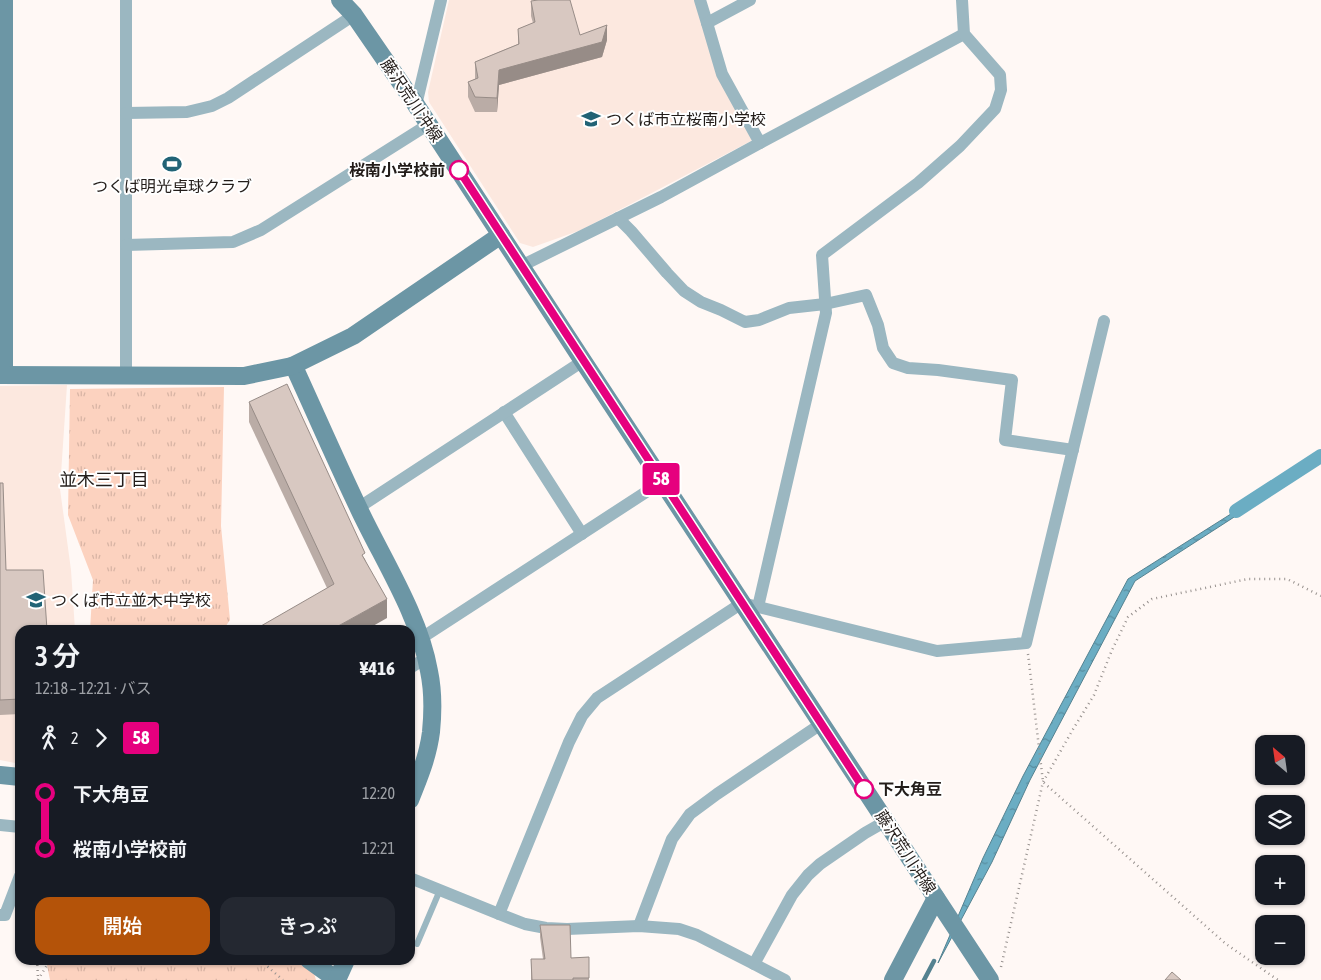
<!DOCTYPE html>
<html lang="ja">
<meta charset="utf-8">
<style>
body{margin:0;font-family:"Asap Condensed","Noto Sans JP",sans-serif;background:#242831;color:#f1f3f6;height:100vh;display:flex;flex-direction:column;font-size:19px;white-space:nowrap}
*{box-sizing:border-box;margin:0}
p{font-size:16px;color:#9ea1a6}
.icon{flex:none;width:28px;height:28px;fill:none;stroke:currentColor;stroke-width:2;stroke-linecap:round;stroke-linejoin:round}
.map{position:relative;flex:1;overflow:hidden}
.drawer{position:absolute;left:15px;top:625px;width:400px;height:340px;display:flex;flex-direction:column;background:#171b24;border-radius:15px;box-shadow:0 1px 4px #0004}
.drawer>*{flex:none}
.badge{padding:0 10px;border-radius:4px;font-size:18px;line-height:32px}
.needle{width:32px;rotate:331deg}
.buttons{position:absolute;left:1255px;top:735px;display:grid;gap:10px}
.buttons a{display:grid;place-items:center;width:50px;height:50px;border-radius:10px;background:#171b24;box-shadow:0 1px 4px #0004;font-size:25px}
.map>.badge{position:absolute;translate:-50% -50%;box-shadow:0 0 0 2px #fff}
.legs{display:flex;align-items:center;gap:8px;height:55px;padding:0 20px;font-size:16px}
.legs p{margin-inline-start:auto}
.head{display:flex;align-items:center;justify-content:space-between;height:85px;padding:0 20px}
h1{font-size:28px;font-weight:600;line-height:38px}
.primary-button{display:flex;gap:10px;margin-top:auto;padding:10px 20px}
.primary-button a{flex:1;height:58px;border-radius:15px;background:#b45309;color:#fff;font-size:20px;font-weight:600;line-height:58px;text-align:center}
.primary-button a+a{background:#242831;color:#f1f3f6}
ul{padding:0 20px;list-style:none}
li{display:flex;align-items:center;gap:18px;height:55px;font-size:19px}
li i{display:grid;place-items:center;width:8px;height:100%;margin:0 6px;background:currentColor}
li i::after{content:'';width:12px;height:12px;margin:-6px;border:4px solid;border-radius:50%;background:#171b24}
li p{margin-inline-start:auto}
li:first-child i{background:linear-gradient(#0000 50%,currentColor 0)}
li:last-child i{background:linear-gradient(currentColor 50%,#0000 0)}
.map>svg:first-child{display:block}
.built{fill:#fce8df}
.park{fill:url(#park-tufts)}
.water{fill:url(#water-ripples);stroke:#558290}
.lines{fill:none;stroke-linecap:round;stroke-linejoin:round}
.stream{stroke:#558290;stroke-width:4.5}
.canal{stroke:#6badc3;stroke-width:14}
.path{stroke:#98928f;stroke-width:2.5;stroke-dasharray:1 4;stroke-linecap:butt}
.lane{stroke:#9bb7c1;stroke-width:6}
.street{stroke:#9bb7c1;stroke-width:12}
.secondary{stroke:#6c96a5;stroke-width:18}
.wall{fill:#baaca6}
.shaded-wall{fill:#978c87}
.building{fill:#d8c8c1;stroke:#978c87}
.line-1-casing{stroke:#fff;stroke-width:11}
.line-1{stroke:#e6007e;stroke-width:8}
.stop-1-dot{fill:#fff;stroke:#e6007e;stroke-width:2.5}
.labels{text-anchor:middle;stroke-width:4;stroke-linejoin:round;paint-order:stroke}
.street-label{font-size:16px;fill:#231d1a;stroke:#fff}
.poi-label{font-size:16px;fill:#231d1a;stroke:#fff;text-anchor:start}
.stop-label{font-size:16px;font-weight:bold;fill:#231d1a;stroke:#fff;text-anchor:end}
.neighbourhood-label{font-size:18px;fill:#231d1a;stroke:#fff}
</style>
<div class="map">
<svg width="1321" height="980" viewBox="0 0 1321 980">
<defs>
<pattern id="park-tufts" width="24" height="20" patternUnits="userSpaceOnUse" patternTransform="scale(1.25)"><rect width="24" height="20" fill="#fcd2bf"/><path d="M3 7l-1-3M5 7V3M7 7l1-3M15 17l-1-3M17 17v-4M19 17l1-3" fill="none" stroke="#d8b4a4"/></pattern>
<pattern id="water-ripples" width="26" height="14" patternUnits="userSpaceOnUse" patternTransform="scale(1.25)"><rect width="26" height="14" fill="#6badc3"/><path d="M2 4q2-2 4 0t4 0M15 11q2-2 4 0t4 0" fill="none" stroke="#588c9e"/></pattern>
</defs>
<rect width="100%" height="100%" fill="#fff8f5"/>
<!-- built -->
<g class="built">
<path d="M449,0h246l58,136 -2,5 -170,89 -48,17 -13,-4 -91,-141 -1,-10z"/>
<path d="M67,385l-7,104 11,81 4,60h-55v134l-20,-4v-374z"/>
</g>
<!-- park -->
<g class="park">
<path d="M224,387l-3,139 9,94 -7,10h-133l3,-50 -25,-65 2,-126z"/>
<path d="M46,960h251l16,10 3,10h-266z"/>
</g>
<!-- water -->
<path class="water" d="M1321,457v4l-186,120 -105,199 -38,82 -54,101 45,-105 40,-82 105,-197z"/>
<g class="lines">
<!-- stream -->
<path class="stream" d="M924,980l10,-19"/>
<!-- canal -->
<path class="canal" d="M1236,511l85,-55"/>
<!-- path -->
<g class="path">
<path d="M1028,654l15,128 183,162 52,36"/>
<path d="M37,960l1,18"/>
<path d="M260,960l23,20"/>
<path d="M1001,967l42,-185 29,-51 22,-36 18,-45 16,-33 24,-18 96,-20h39l34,17"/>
<path d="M38,980l12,-20"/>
</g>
<!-- lane -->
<path class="lane" d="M417,944l23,-54"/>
<!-- street -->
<g class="street">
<path d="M126,0v375"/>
<path d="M700,0l7,23"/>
<path d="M416,105l25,-105"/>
<path d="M126,113l61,-1 25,-6 16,-8 126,-83"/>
<path d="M760,143l204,-109"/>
<path d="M618,218l13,13 36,42 17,18 17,11 20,8 24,12 14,-2 30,-12 36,-4 41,-9 12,30 5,23 10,15 15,5 30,2 74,10 -7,60 68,10"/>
<path d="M126,245l107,-3 28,-12 168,-106"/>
<path d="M521,266l140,-69 99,-54 -38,-69 -15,-51 43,-23"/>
<path d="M504,412l78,122"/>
<path d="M358,508l225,-147"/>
<path d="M758,607l68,-294 -4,-58 96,-72 42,-37 35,-37 6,-19 -1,-15 -36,-41 -2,-34"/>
<path d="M420,639l243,-158"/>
<path d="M410,668l16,-10"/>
<path d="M0,825l20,2"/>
<path d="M410,878l89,36 26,10 21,4 21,1 72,-3 40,3 18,6 57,29 31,16"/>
<path d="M499,914l70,-172 13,-26 15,-18 145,-95 195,48 89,-8 78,-322"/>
<path d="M0,915h5l15,-39"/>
<path d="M639,926l33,-87 18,-25 27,-20 104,-70"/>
<path d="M754,964l38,-69 16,-20 12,-11 45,-31 21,-12"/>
</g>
<!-- secondary -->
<g class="secondary">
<path d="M4,0v375"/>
<path d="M340,0l14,15 62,90 167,256 407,619"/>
<path d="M292,366l4,5c21,46 41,92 63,138 24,51 60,106 70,162 4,19 4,41 2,61 -3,24 -12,46 -21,68"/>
<path d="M0,375l244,1 48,-10 61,-30 148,-101"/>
<path d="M0,775l20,2"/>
<path d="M309,960l28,20"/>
<path d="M337,980l9,-20"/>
<path d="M893,980l43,-82"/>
</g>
</g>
<!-- wall -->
<g class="wall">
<path d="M531,1l49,34 27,5 -5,17 -103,28 -2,27h-22l-7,-15v-15l7,-3v-17l43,-18v-15l15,-6 -2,-7z"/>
<path d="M249,402l116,157 22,59 -60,-30 -78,-166z"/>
<path d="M0,483l6,87 14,60v84l-20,1z"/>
<path d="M540,925l31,33 18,-1v23h-58v-21h12l-3,-22z"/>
</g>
<!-- shaded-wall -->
<g class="shaded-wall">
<path d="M607,25v15l-5,17 -103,28 -2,27v-14l2,-28z"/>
<path d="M387,599v19l-21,12h-35z"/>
</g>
<!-- building -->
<g class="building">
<path d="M538,0h32l10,35 27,-10 -5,17 -103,28 -2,28 -22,-1 -7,-15 10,-4 -3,-16 44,-18 -1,-15 17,-7 -4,-21z"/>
<path d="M287,384l78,169 -3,2 25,44 -56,31h-77l80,-46 -85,-182z"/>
<path d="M0,483h3l3,87h37l4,60h-27v69l-20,1z"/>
<path d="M540,925h30l1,33 18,-1v21h-16v2h-41l-1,-21h14z"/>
<path d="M1172,972l9,8h-16z"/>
</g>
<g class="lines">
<!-- line-1 casing -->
<g class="line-1-casing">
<path id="line-1" d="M459,170l405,619"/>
</g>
<!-- line-1 -->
<use href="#line-1" class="line-1"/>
</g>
<!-- icons -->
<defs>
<g id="school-bare" transform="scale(1.5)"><path d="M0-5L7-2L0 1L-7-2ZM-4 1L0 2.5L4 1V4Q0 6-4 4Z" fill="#216376" stroke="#fff" stroke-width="2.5" paint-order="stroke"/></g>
<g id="stadium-bare" transform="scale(1.5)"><path d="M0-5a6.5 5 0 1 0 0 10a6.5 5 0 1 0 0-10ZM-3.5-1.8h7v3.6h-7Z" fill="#216376" stroke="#fff" stroke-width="2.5" paint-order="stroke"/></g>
</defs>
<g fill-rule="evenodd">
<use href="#school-bare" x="591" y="119"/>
<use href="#stadium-bare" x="172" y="164"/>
<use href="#school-bare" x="36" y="600"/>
</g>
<!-- markers -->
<g class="stop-1-dot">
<circle cx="459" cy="170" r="9"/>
<circle cx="864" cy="789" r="9"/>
</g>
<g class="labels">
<!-- street labels -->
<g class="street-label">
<text transform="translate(412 100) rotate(56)" y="6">藤沢荒川沖線</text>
<text transform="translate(906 852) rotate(57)" y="6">藤沢荒川沖線</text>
</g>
<!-- poi labels -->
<g class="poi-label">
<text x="606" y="125">つくば市立桜南小学校</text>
<text x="172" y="192" text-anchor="middle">つくば明光卓球クラブ</text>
<text x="51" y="606">つくば市立並木中学校</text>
</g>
<!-- stop labels -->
<g class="stop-label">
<text x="445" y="176">桜南小学校前</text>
<text x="878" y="795" text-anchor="start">下大角豆</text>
</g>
<!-- neighbourhood labels -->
<g class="neighbourhood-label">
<text x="104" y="486">並木三丁目</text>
</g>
</g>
</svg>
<div class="buttons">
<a><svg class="needle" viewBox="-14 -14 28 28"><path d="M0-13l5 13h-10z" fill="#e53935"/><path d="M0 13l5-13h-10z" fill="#9ea1a6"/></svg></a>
<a><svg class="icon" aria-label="layers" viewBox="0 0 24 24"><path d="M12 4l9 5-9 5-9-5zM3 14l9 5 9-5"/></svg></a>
<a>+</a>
<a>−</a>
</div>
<b class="badge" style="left:661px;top:479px;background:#e6007e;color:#fff">58</b>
<section class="drawer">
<div class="head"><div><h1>3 分</h1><p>12:18 – 12:21 · バス</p></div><b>¥416</b></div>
<div class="legs"><svg class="icon" aria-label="walk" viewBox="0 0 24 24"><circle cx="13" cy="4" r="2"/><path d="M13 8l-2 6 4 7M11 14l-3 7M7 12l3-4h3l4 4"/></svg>2<svg class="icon" aria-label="forward" viewBox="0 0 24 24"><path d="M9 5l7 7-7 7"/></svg><b class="badge" style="background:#e6007e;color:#fff">58</b></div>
<ul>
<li><i style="color:#e6007e"></i><b>下大角豆</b><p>12:20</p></li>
<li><i style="color:#e6007e"></i><b>桜南小学校前</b><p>12:21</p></li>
</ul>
<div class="primary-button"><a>開始</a><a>きっぷ</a></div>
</section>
</div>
